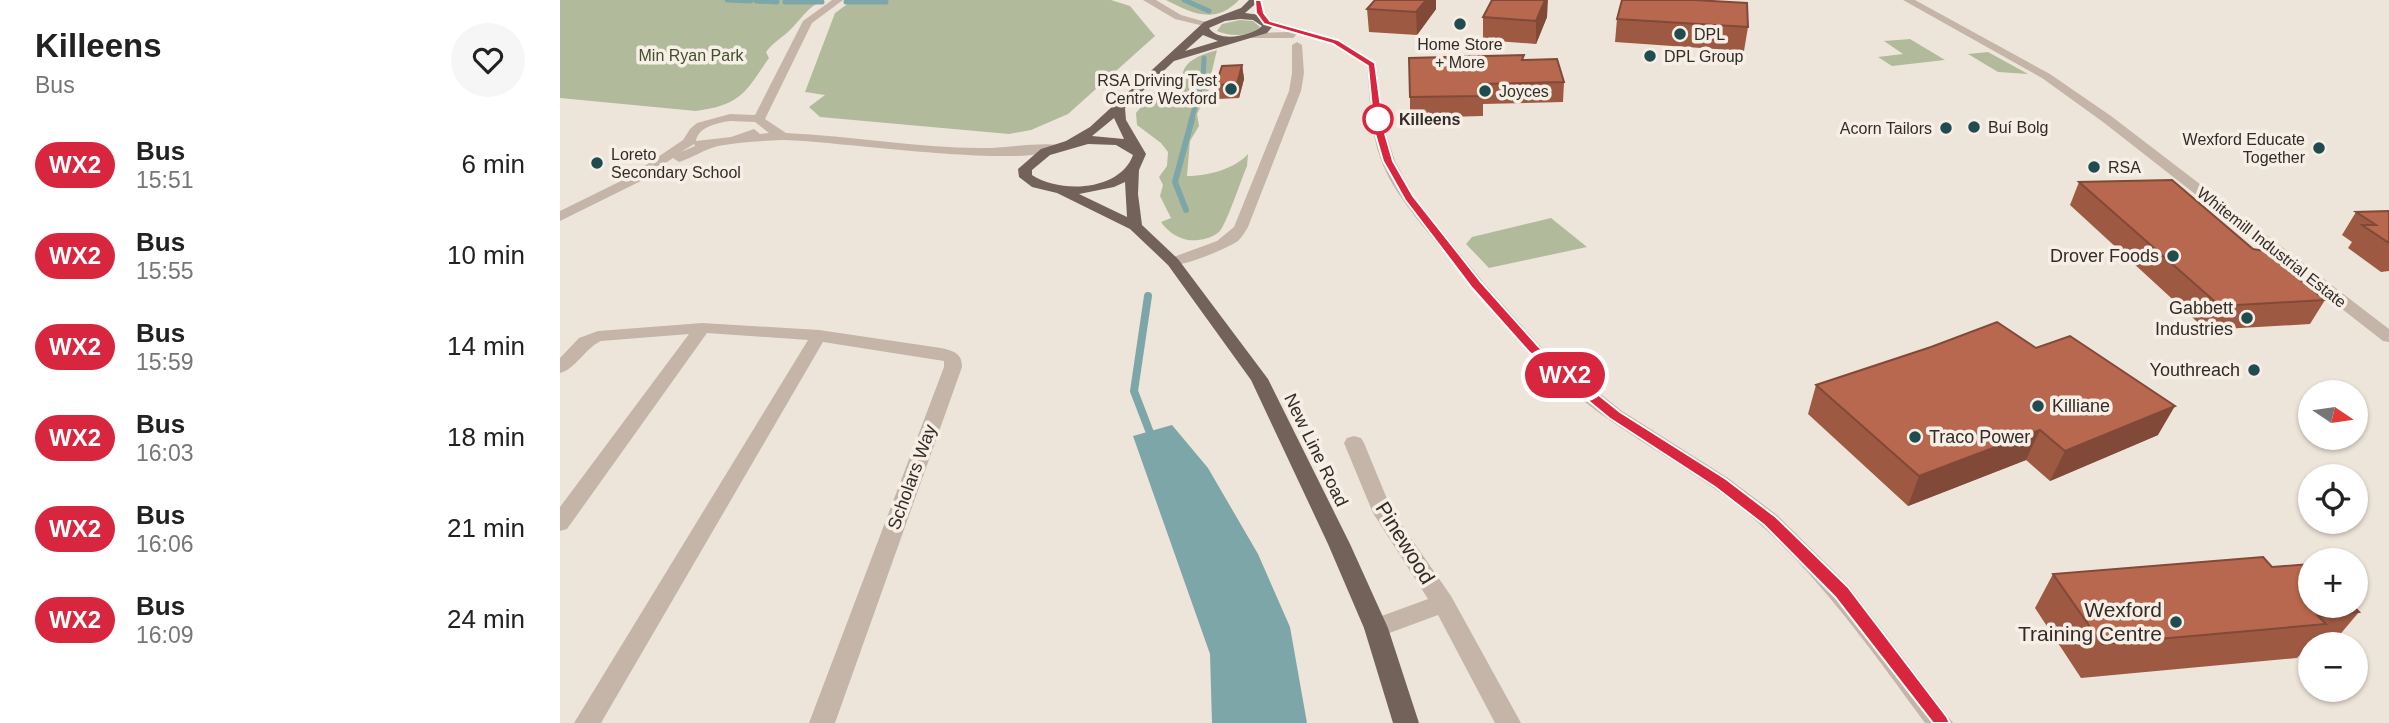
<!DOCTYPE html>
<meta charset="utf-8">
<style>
body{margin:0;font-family:Helvetica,sans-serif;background:#f6f6f6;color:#222;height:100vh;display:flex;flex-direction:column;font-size:26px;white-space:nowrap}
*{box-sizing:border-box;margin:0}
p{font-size:23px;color:#767676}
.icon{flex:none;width:38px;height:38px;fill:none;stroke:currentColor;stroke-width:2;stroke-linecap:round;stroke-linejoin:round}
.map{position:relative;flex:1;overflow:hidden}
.sheet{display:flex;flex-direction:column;background:#fff;width:560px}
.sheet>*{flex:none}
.badge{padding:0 14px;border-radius:23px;font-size:24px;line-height:46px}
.needle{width:46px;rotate:103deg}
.tools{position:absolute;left:1738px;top:380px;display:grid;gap:14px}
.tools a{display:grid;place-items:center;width:70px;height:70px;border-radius:50%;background:#fff;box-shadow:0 2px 5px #0004;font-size:35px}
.map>.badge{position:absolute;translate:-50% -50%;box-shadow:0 0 0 4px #fff}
.round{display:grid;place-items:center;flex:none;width:74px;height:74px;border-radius:37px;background:#f6f6f6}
.summary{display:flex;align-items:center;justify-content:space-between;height:119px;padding:0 35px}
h1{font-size:33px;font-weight:700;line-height:52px}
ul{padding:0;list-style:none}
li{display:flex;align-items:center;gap:21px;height:91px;padding:0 35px}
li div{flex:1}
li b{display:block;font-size:26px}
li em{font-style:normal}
li .badge{min-width:77px;font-weight:700;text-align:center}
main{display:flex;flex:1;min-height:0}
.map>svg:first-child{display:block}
.green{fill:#b1bb9c}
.water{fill:#7da6a8}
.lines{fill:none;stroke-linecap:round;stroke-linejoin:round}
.stream-far2{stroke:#7da6a8;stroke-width:5}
.stream-far1{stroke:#7da6a8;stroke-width:6}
.stream{stroke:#7da6a8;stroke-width:8}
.minor{fill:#c5b5a8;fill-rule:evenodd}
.major{fill:#73625a;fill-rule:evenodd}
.wall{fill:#9e5943}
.shaded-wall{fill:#814937}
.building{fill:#b8684e;stroke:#814937;stroke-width:2}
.line{fill:#d7263d;stroke:#fff;stroke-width:2}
.poi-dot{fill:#214c4f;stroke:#f7efe6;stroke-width:2.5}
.stop-dot{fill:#fff;stroke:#d7263d;stroke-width:3.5}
.labels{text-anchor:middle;stroke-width:7;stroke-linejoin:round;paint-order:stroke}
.far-poi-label{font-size:16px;fill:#322b27;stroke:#f7efe6;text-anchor:start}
.far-park-label{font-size:16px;fill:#424e2e;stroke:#f7efe6}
.far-stop-label{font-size:16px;font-weight:bold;fill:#322b27;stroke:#f7efe6;text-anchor:start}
.far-street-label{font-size:16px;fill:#322b27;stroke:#f7efe6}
.poi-label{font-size:18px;fill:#322b27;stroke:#f7efe6;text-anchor:end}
.street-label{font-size:18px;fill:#322b27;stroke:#f7efe6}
.near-street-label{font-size:21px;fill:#322b27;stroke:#f7efe6}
.near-poi-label{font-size:21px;fill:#322b27;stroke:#f7efe6;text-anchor:end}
</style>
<main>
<section class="sheet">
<div class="summary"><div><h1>Killeens</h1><p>Bus</p></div><a class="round"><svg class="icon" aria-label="heart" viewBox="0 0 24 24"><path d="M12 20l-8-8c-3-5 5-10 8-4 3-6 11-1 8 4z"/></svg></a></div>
<ul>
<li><span class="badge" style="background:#d7263d;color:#fff">WX2</span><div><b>Bus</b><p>15:51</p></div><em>6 min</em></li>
<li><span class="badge" style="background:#d7263d;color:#fff">WX2</span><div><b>Bus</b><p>15:55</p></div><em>10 min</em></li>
<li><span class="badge" style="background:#d7263d;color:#fff">WX2</span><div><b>Bus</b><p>15:59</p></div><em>14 min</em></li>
<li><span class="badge" style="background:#d7263d;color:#fff">WX2</span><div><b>Bus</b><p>16:03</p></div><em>18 min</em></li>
<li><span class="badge" style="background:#d7263d;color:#fff">WX2</span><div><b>Bus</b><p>16:06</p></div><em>21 min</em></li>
<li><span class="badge" style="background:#d7263d;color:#fff">WX2</span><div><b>Bus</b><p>16:09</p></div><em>24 min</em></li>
</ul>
</section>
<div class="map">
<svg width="1829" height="723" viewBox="0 0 1829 723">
<rect width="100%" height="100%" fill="#eee5da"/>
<!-- green -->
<g class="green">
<path d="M0,0h263c-17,8 -22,20 -35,32 -8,7 -15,11 -22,20l3,6c-24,35 -28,47 -73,53l-136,-13z"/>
<path d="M293,0h258l19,6 25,30 -87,78 -37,16 -22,4 -189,-17 -11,-10 16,-12 -20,-3 30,-79z"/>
<path d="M606,0h73c-25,26 -49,12 -73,0z"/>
<path d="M680,20l13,1 7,6c-11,10 -29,10 -43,4l5,-7z"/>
<path d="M1350,39l35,21 -53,6 -14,-9 25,-3 -19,-13z"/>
<path d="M657,50l-7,29h4l-17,35 2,12 -9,15 -3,35c20,0 48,-7 61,-22l-1,12c-5,11 -21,60 -28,66 -8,7 -21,9 -31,8 -11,-2 -21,-9 -27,-18l10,-4 -11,-22 3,-11 -4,-8 8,-11 1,-14 -7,-9 -24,-18 -1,-12 32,-37 14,1c2,-18 20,-22 35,-27z"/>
<path d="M1428,52l40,22 -30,-2 -30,-18z"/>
<path d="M991,218l36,29 -98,21 -23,-24 6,-7z"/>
</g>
<!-- water -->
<path class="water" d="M612,425l36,43 50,86 32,73 17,96h-95l-2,-69 -77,-218z"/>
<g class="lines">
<!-- stream-far2 -->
<g class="stream-far2">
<path d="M167,0l24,1"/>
<path d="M624,0l25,11"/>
<path d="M196,1l21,1"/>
<path d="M225,2h37"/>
<path d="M286,2h40"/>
<path d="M631,121l12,-43 1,-20"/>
</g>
<!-- stream-far1 -->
<path class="stream-far1" d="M626,210l-11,-28 17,-63"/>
<!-- stream -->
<path class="stream" d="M588,296l-14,95 18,47"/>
<!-- minor -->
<g class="minor">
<path d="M272,0h11l-31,23 -47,96 21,14c68,3 135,16 203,15 15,0 65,-8 73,-1 -29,24 -231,-7 -280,-7 -22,1 -43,2 -64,6 -13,3 -26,12 -39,16l-6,-4 -23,15 -1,4 -89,44v-10l67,-33 56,-38 7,-11 7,-6 33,-9 25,1 48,-94zM170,121l25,1 14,11 -9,1 -6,-5 -23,8 -35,4c2,-14 21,-18 34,-20zM134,144l1,2 -14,6z"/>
<path d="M583,0h13l25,15 32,9 -5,3 -33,-8z"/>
<path d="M1343,0h12l135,74 61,42 278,213v13l-6,-1 -280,-219 -61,-44z"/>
<path d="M707,19l73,21 36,23 9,67 10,31 19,35 69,86 57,64 82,65 106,67 49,37 72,71 104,137h-28c-51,-69 -99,-138 -162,-196 -46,-42 -101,-71 -152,-106 -70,-48 -123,-111 -174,-177 -20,-26 -44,-52 -56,-84 -11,-29 -11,-62 -14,-94l-35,-22 -35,-10 -4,4h-43l-1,-2 5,-3 36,-1 -27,-8 -1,-2z"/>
<path d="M737,42l5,3 2,28 -3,18 -53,136c-3,5 -6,10 -10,14 -12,8 -57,27 -70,24l-3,-3 3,-3 49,-18 17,-14 55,-136 3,-18v-28z"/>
<path d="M142,323l117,7 122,18c13,3 21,5 21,19l-127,356h-26l135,-356v-6l-121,-19 -222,381h-27l234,-383 -101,-7 -140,196 -7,2v-24l129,-173 -88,7c-16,7 -25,28 -41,32v-15l19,-20 19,-7z"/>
<path d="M794,436l7,2 3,5 28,68 59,85 70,127h-26l-57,-108 -62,23 -8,-3 -4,-7 4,-7 60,-22 -55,-86 -29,-70 3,-5z"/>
</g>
<!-- major -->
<path class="major" d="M689,0h11l-15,13 15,2 13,11 -6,7 -93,28 -49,47 1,12 20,34 -7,16 -1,24 4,31 36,34 90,120 82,165 38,84 31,95h-26l-29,-95 -36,-84 -77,-164 -83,-115 -38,-36 -73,-36 -25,-6 -13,-10 -1,-8 23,-20 25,-8 24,-14 114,-105 37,-14zM680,19l13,1 9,6c-11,10 -43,17 -53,2l16,-7zM643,35l15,6 -33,10zM554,118l10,21 -32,-3zM528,144l28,1 17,10c-13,36 -72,39 -101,20v-5l18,-15zM565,182l2,35 -48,-23 35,-7z"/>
</g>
<!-- wall -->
<g class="wall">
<path d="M815,0h61v9l-19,26 -48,-3 -2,-23z"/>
<path d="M923,17h64l-11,27 -53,-4z"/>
<path d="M1057,19l131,8 -4,24 -129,-9z"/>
<path d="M964,60l40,22 -1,20 -80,2v12l-73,2v-21z"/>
<path d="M682,65l2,14 -5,19 -21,1 -2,-14z"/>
<path d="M1519,182l174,67 72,51 -15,24 -104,6 -136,-125z"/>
<path d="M1829,211v60l-8,1 -33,-24 4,-6 -10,-7 14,-23z"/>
<path d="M1256,385l342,50 -108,46 -24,-21 -118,46 -100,-92z"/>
<path d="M1712,567l87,45 -27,32h-22v4h-4l-9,10 -216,20 -46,-70 18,-34z"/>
</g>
<!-- shaded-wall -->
<g class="shaded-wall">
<path d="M866,0h10v9l-19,26 -1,-23z"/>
<path d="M985,0h3l-1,17 -11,27v-23z"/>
<path d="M682,65l2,14 -5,19 -2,-14z"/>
<path d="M1615,406l-17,29 -108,46 15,-30z"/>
<path d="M1480,430l-14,30 -118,46 11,-30z"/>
</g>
<!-- building -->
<g class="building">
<path d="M815,0h51l-10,12 -49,-3z"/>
<path d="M932,0h53l-9,21 -53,-4z"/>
<path d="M1062,0h73l52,3 1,24 -131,-8z"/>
<path d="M964,55l-2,5 35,-1 7,23 -83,2 2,12 -73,1 -1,-39z"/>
<path d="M682,65l-5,19 -21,1 6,-19z"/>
<path d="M1612,180l81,69 11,2 61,49 -105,6 -141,-124z"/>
<path d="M1829,211v32l-27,-18h14l-20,-13z"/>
<path d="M1437,322l39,26 34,-12 105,70 -110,45 -25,-21 -121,46 -103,-91 115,-38z"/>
<path d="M1703,557l9,10 38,-3v42h43l6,6 -41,4 8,8 -224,20 -49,-70z"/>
</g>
<!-- line -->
<path class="line" d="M695,0h6l3,13 6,8 68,19 37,23 9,67 9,31 20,35 68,86 58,65 81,65 106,67 50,38 72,70 99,130 3,6h-17l-98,-126 -71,-72 -49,-38 -106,-69 -80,-66 -57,-64 -67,-88 -22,-39 -9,-31 -6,-64 -35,-22 -69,-20 -8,-11z"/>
<!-- markers -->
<g class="poi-dot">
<circle cx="900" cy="24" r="7"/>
<circle cx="1120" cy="34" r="7"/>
<circle cx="1090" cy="56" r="7"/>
<circle cx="671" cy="89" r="7"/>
<circle cx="925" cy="91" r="7"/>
<circle cx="1414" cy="127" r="7"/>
<circle cx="1386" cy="128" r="7"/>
<circle cx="1759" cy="148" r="7"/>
<circle cx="37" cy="163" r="7"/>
<circle cx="1534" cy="167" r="7"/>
<circle cx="1613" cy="256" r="7"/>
<circle cx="1687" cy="318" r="7"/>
<circle cx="1694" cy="370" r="7"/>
<circle cx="1478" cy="406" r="7"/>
<circle cx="1355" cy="437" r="7"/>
<circle cx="1616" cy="622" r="7"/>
</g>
<circle class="stop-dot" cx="818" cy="119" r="14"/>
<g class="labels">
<!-- far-poi labels -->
<g class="far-poi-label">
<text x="1134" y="40">DPL</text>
<text x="900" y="50" text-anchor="middle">Home Store<tspan x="900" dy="18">+ More</tspan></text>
<text x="1104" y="62">DPL Group</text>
<text x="657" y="86" text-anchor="end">RSA Driving Test<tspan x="657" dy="18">Centre Wexford</tspan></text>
<text x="939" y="97">Joyces</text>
<text x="1428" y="133">Buí Bolg</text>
<text x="1372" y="134" text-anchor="end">Acorn Tailors</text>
<text x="1745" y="145" text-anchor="end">Wexford Educate<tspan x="1745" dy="18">Together</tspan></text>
<text x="51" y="160">Loreto<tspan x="51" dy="18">Secondary School</tspan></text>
<text x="1548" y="173">RSA</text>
</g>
<!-- far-park labels -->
<g class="far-park-label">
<text x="131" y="61">Min Ryan Park</text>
</g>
<!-- far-stop labels -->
<g class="far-stop-label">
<text x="839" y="125">Killeens</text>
</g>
<!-- far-street labels -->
<g class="far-street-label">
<text transform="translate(1712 247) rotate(38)" y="6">Whitemill Industrial Estate</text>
</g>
<!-- poi labels -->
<g class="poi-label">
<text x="1599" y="262">Drover Foods</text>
<text x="1673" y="314">Gabbett<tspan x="1673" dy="21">Industries</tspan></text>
<text x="1680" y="376">Youthreach</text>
<text x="1492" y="412" text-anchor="start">Killiane</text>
<text x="1369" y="443" text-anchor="start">Traco Power</text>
</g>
<!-- street labels -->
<g class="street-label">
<text transform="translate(756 450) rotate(64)" y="6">New Line Road</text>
<text transform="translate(352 477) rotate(-70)" y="6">Scholars Way</text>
</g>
<!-- near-street labels -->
<g class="near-street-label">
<text transform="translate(845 543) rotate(58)" y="7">Pinewood</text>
</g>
<!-- near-poi labels -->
<g class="near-poi-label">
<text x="1602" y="617">Wexford<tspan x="1602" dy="24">Training Centre</tspan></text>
</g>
</g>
</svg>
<div class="tools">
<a><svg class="needle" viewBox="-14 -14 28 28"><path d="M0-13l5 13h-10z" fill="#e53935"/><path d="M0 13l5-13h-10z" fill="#767676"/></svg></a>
<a><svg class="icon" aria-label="locate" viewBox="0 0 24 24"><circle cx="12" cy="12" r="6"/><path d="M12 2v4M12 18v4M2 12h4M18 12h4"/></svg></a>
<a>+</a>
<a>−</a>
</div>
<b class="badge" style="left:1005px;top:375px;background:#d7263d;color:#fff">WX2</b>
</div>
</main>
